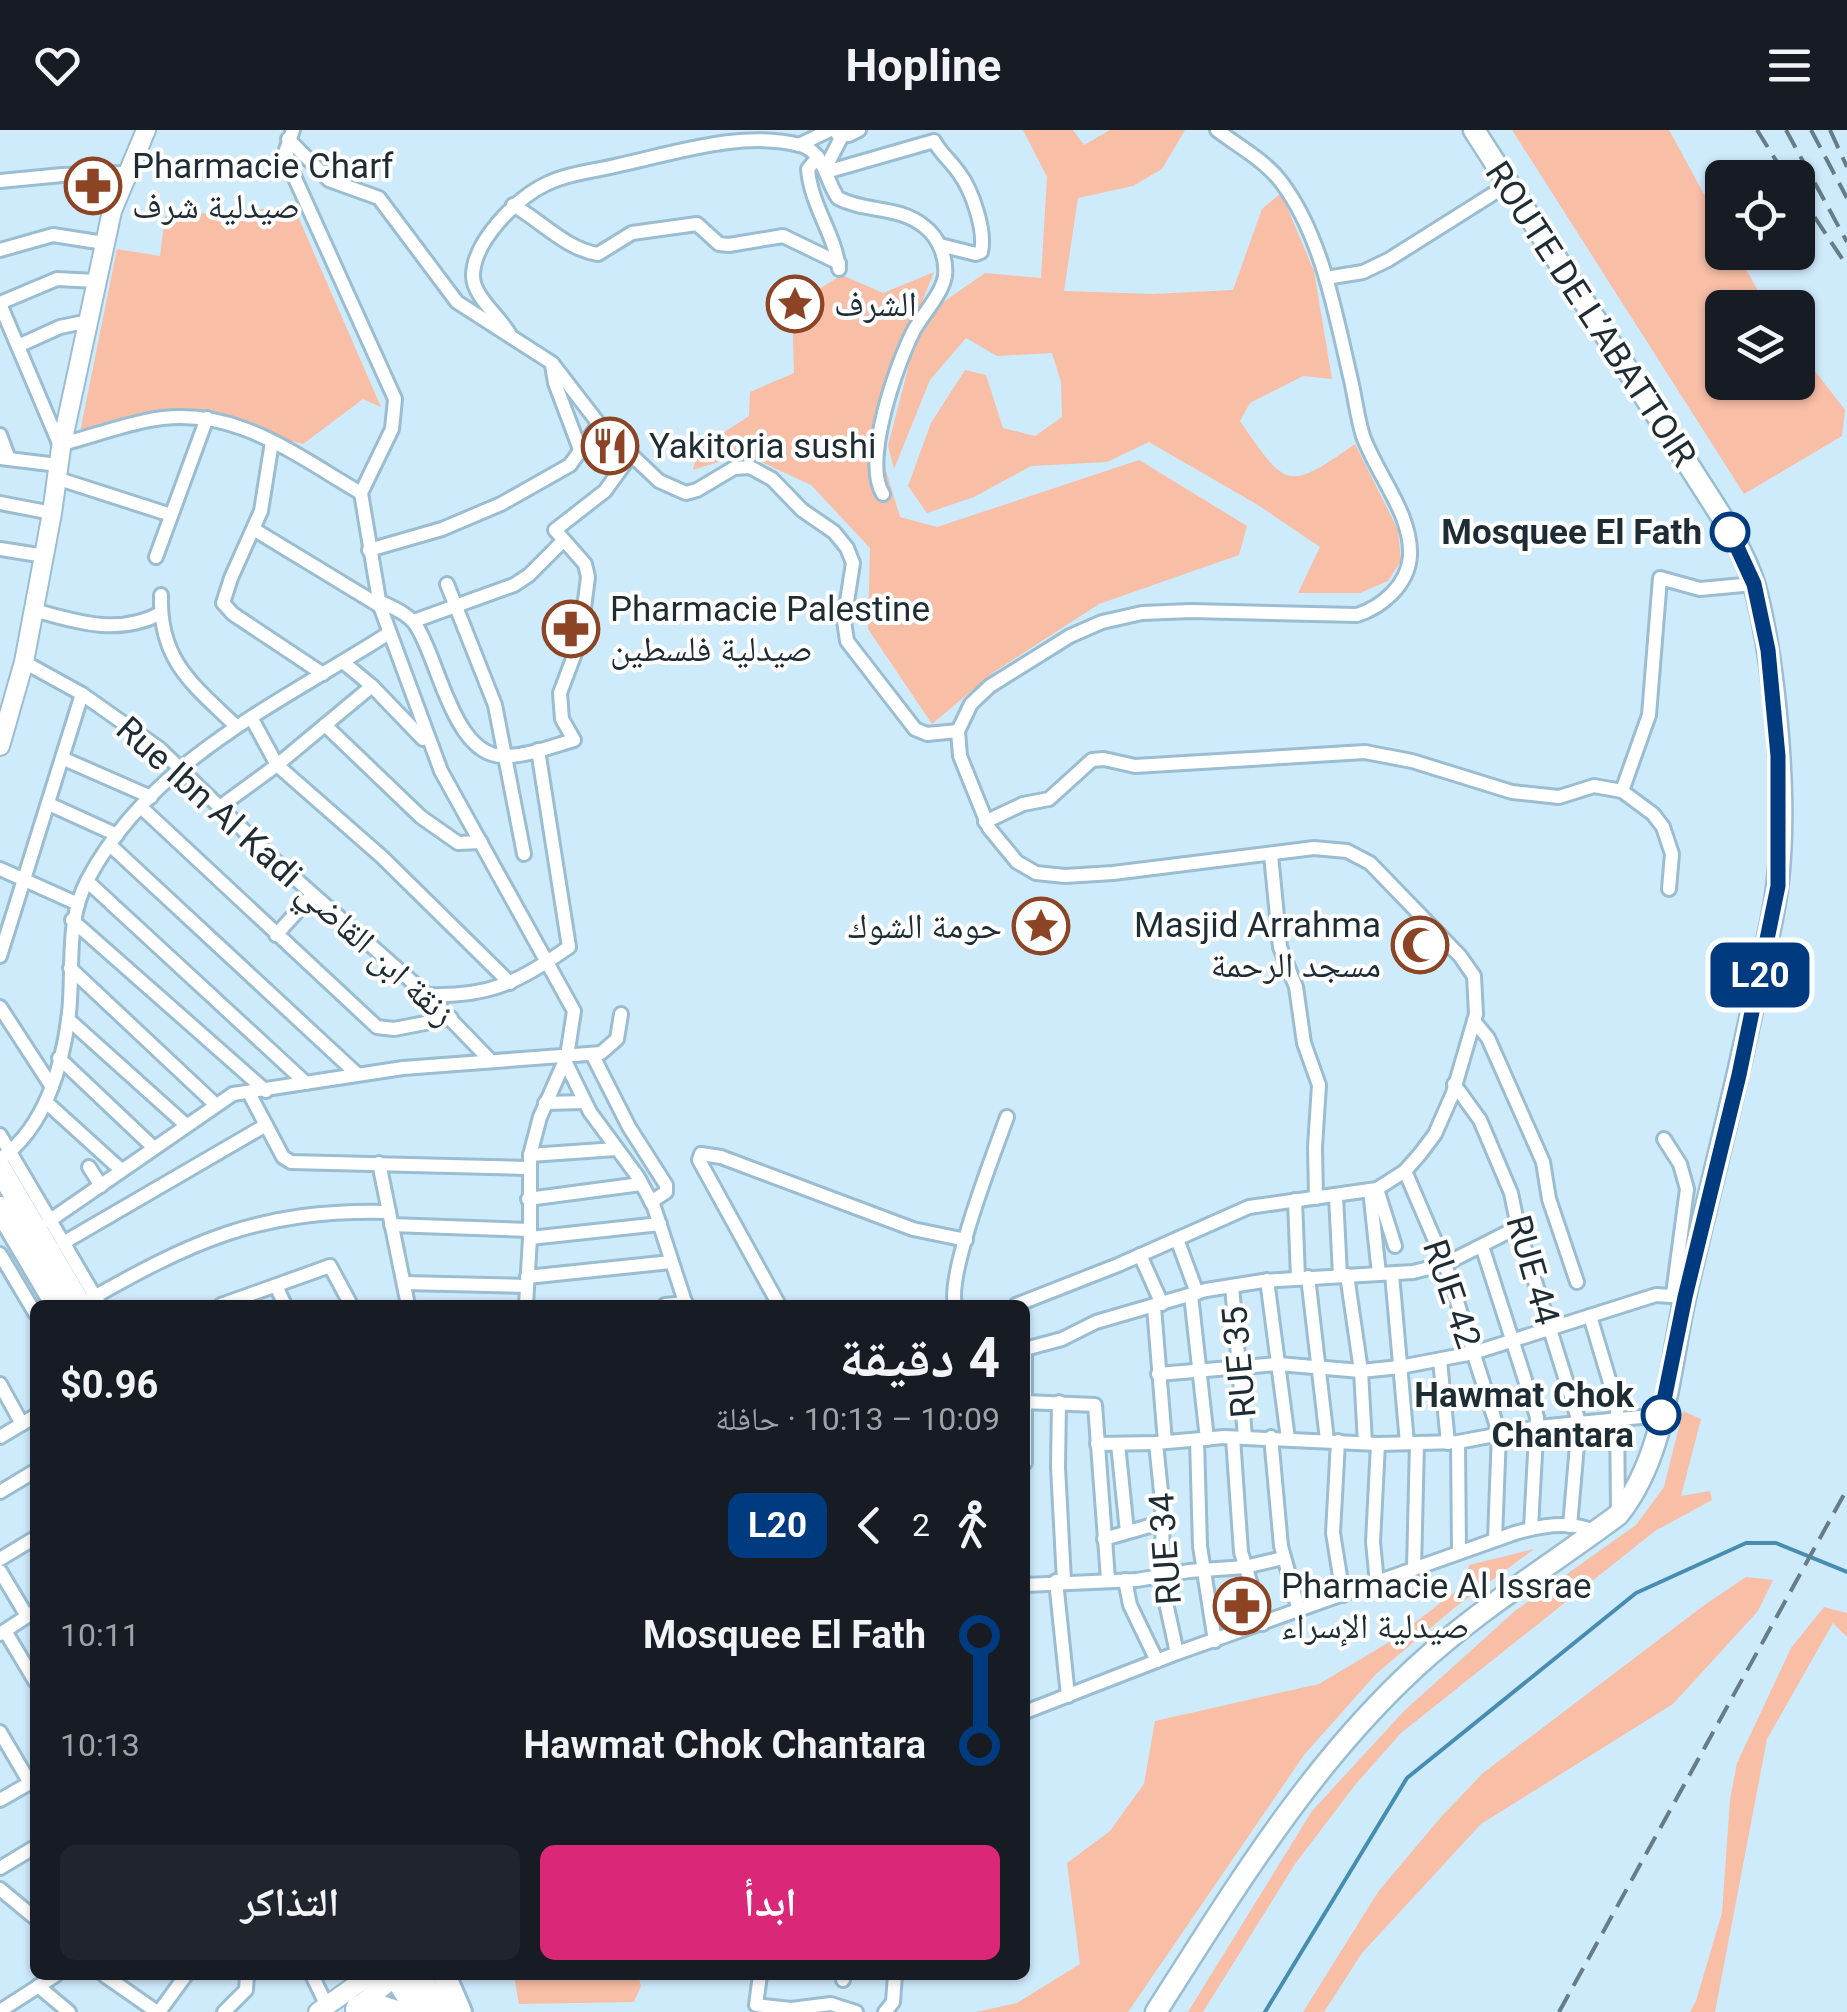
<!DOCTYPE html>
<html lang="ar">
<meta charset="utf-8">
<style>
body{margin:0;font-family:Roboto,"Noto Naskh Arabic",sans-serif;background:#20242c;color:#f1f3f6;direction:rtl;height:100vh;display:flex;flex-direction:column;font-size:38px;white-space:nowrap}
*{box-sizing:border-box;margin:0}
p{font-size:32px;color:#9ea1a6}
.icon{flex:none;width:55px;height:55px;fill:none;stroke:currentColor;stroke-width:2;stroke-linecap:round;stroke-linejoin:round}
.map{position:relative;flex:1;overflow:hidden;direction:ltr}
.details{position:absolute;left:30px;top:1170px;width:1000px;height:680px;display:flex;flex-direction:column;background:#171b24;border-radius:15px;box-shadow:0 2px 8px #0004;direction:rtl}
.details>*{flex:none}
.badge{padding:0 20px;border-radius:15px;font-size:35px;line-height:65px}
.buttons{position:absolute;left:1705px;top:30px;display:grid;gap:20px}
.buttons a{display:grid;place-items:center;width:110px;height:110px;border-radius:15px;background:#171b24;box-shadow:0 2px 8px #0004;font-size:50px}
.map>.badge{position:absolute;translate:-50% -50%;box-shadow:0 0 0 5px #fff}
.legs{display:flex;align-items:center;gap:15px;height:110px;padding:0 30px;font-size:32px}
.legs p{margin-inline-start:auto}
.head{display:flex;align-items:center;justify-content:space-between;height:170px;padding:0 30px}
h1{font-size:55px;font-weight:700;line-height:75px}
.primary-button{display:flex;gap:20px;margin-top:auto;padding:20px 30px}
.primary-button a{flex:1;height:115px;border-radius:15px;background:#db2777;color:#fff;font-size:40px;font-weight:700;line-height:115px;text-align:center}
.primary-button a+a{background:#20242c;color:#f1f3f6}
ul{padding:0 30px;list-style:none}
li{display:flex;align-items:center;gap:35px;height:110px;font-size:38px}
li i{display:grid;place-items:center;width:15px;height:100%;margin:0 12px;background:currentColor}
li i::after{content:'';width:25px;height:25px;margin:-12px;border:8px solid;border-radius:50%;background:#171b24}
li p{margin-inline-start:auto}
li:first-child i{background:linear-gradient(#0000 50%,currentColor 0)}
li:last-child i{background:linear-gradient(currentColor 50%,#0000 0)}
header{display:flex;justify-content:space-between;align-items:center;height:130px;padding:0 30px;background:#171b24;font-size:45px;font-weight:700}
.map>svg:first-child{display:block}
.green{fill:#f8bea6}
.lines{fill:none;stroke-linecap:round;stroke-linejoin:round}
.stream{stroke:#478db2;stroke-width:4}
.street-casing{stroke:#9abdd1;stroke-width:18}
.secondary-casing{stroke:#9abdd1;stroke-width:22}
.primary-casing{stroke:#9abdd1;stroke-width:25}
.highway-casing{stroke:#9abdd1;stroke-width:28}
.street{stroke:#fff;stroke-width:12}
.secondary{stroke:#fff;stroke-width:18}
.primary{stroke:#fff;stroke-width:20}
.highway{stroke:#fff;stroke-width:22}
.rail{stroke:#677c87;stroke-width:4;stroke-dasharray:20 10;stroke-linecap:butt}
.line-1-casing{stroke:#fff;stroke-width:22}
.line-1{stroke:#003b80;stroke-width:15}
.stop-1-dot{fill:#fff;stroke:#003b80;stroke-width:5}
.labels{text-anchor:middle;stroke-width:8;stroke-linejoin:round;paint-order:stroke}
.poi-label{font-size:35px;fill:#1e2c34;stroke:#fff;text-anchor:start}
.street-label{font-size:35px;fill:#1e2c34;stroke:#fff}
.stop-label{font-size:35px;font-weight:bold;fill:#1e2c34;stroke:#fff;text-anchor:end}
</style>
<header><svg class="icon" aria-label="menu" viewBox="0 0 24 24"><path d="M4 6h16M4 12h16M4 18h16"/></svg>Hopline<svg class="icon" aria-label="heart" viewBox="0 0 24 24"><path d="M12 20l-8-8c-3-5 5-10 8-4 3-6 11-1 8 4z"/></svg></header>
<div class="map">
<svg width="1847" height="1882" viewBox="0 0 1847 1882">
<rect width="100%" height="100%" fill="#ceebfc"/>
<!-- green -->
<g class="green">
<path d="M1023,0h50l11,15 26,-15h75l-23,39 -29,17 -55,12 -14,93 89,3 80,-4 29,-81 19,-16 33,78 18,108 -29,-3 -53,27 -10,18c46,67 47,71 115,23l43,86 3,31 -13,20 -28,12h-62l22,-46 -62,-42 -109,-63 -42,20 -76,4 -57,31 -47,16 -19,-27 23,-63 34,-53 21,5 17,53 32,8 27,-19 -1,-35 -9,-29 -55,3 -31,-18 -36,42 -36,89 -6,-23 25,-97 26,-44 46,-32 56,5 6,-101z"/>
<path d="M1512,0h157l53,97v25l15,1 30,54 -45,1v74h76v-33l47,61 -3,26 -98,58z"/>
<path d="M294,77l87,200 -18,-8 -60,45 -121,-32 -102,20 37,-183 43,7 5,-40z"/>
<path d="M934,142l-62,153 28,92 37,10 202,-67 108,66 -8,29 -140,49 -105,68 -62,52 -64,-95 2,-81 -59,-63 -67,-31 -51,16 5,-21 51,-33 1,-24 44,-19 -2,-68 50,-30 41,18z"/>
<path d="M1683,1281l18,8 -20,77 29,-5 2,9 -57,31 -254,202 -46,52 -60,79 -92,148h-15l124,-201 92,-100 111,-100 121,-86 28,-38z"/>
<path d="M1534,1419l-81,60 -77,65 -72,81 -176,257h-152l41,-9 63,-39 -13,-101 43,-32 34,-47 11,-63 164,-37 72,-43 74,-57 4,-19z"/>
<path d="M1746,1447l27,3 -15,31 -85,93 -192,120 -119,129 -38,59h-21l75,-120 63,-75 42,-44 220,-167z"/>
<path d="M1824,1477l23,6v24l-14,-14 -66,116 -52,273h-25l6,-11 26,-88 8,-113 7,-37 54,-115z"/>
<path d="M638,1845l3,11 -7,16 -115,2 -5,-28z"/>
</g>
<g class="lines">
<!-- stream -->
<path class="stream" d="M1265,1882l142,-234 229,-185 110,-50h30l71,29"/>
<!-- street casing -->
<g class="street-casing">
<g id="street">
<path d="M293,0l-7,20 3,15 106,234 -3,30 -31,64 19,113 61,165 133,240 -7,45 -27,61 -10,38v83l-4,67"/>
<path d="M838,5h11l10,-5"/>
<path d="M288,9l41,41 50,18 78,104 95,61 47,61 60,57 27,12 11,-3 37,-22 16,-1 22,12 30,31 32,22 13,16 6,15 -9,58 3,20 68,88 12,5 31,-3"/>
<path d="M799,15l31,-15"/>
<path d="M818,27l-10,12c3,37 27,65 31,100"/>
<path d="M825,39l17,-33"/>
<path d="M826,42l108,-31c7,13 17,20 25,32 13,17 27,58 22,79l-5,2 -36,-9"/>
<path d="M0,51l62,-6 63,-2"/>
<path d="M513,75c28,16 53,44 85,49l34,-21 65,-9 22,20 10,1 54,-9 56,27"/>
<path d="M0,120l53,-15 51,8"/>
<path d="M1326,148l37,-6 25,-12 119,-75"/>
<path d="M0,173l57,-24 39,2"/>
<path d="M0,174l61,144"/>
<path d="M509,203c-10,-17 -36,-37 -36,-57 0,-35 44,-78 73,-92 23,-11 49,-13 73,-19 56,-12 124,-35 181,-20 25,7 25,35 38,53 28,15 61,7 87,29 14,11 22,31 20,49 -3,18 -22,38 -31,54 -17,33 -52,131 -31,164"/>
<path d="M18,216l42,-19 29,-6"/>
<path d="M552,235l3,18 26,69"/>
<path d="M0,305l9,24"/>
<path d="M272,312l-11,69 -30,67 -8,25 10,11 90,60"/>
<path d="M62,314c27,-7 55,-17 83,-23 85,-19 147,32 216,72"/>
<path d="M0,328l58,7"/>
<path d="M56,348l115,37"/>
<path d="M0,373l52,10"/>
<path d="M255,400l125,76"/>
<path d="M0,419l45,7"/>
<path d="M369,420l73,-21 59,-25 69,-39 29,-41"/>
<path d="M156,427l51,-139"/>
<path d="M447,454l48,121 29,149"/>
<path d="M161,465c-2,65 31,89 75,131"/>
<path d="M379,471c12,6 31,13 38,26 22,34 37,131 88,129 23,0 48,-10 69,-16l-12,-21 -2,-26 20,-53 8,-63 -3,-13 -30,-34 50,-39 26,-36"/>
<path d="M34,480c43,12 85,26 127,3"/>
<path d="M414,491l100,-36 15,-10 34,-34"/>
<path d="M24,532l58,32 78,55 112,109 155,137 62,64"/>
<path d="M343,532l29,24 51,53"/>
<path d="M252,589l25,46 105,92 128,126"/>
<path d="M325,595l96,92 37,26 23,-1"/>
<path d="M64,629l87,38"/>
<path d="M1622,661l27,-76 11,-137 40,11 54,-5"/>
<path d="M49,674l68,31"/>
<path d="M221,676l56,-41 95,-79"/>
<path d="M142,678l235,219 17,2 57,-11"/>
<path d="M985,692l38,-18 26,-5 43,-39 12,-1 31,7 230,-14 47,9 100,31 47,5 35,-11 28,5 31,23 10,13 9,27 -3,35"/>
<path d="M110,715l247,229"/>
<path d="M1271,725l9,92 16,40 8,56 15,42 -4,62 1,51"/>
<path d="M0,739l78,35"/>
<path d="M87,751l219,202"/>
<path d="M72,790l194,171"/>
<path d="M276,805l36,-40"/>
<path d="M0,826l82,-262"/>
<path d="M70,838l146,137"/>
<path d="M427,865c63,2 92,-13 142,-48l-31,-197"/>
<path d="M0,877l52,80"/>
<path d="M68,889l118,106"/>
<path d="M1474,891l14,17 55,124 6,37 28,83"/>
<path d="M592,924l37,73 37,58v7l-15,10"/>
<path d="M59,928l95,90"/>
<path d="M565,931l25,51 48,65 16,30 32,98"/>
<path d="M1454,954l26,36 31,73 7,34 61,195 -9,104"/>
<path d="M249,963l34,64 8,5 237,6"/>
<path d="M46,972l74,67"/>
<path d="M545,973l39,-1"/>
<path d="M0,1005l100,170"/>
<path d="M1664,1009l16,25 7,25 -14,105"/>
<path d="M530,1025l86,-6"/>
<path d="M0,1029c45,-31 63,-94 69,-146 5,-46 -4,-91 19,-134 64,-120 192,-176 301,-246"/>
<path d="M379,1033l29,142"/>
<path d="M89,1037l12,19"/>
<path d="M1405,1041l40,93 54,169 -4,106"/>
<path d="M1377,1059l18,57"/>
<path d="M1370,1060l9,84"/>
<path d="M1336,1066l4,79"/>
<path d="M528,1069l113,-15"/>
<path d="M1295,1070l3,78"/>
<path d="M49,1091l184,-127 170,-26 198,-15 16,-14 4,-25"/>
<path d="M391,1095l139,5"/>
<path d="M530,1108l130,-14"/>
<path d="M1177,1109l20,54"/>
<path d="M63,1113l203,-118"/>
<path d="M1482,1116l55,171 -6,111"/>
<path d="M0,1124l35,59"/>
<path d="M1140,1125l22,49"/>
<path d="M1392,1144l15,169"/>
<path d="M1347,1145l14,96 4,72"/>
<path d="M527,1147l144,-15"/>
<path d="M1308,1147l19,163"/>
<path d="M1267,1150l21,159"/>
<path d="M404,1153l123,3"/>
<path d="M276,1156l9,19"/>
<path d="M1232,1156l13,151"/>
<path d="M1191,1165l16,144"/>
<path d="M80,1175c112,-64 178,-96 309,-93"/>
<path d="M221,1175l109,-39 21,39"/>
<path d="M665,1175l21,-2"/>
<path d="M779,1175l-80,-145 2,-6 20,3 192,72 53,11"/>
<path d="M955,1175c-8,-32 39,-152 52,-188"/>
<path d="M1016,1175l102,-40 131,-58 128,-18 28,-18 15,-17 15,-20 18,-41 23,-79 -2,-38 -14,-20 -90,-93 -23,-12 -33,-3 -201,25 -48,3 -29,-3 -19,-11 -28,-34 -29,-72 -2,-25 13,-27 19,-18 80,-50 32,-14 40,-9 49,-2 166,4c25,-8 51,-30 53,-59 2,-42 -33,-81 -47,-120 -6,-19 -8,-40 -13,-60 -15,-64 -28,-139 -68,-193 -16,-22 -44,-37 -65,-53"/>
<path d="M1154,1177l11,135"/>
<path d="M1590,1186l27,90 1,109"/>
<path d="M1025,1219l37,-10 34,-17 110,-32 57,-9 150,-9 32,-8 73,-37"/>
<path d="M1025,1223v110"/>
<path d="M1440,1230l8,83"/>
<path d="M1158,1244l120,-10 83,7 39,-4 73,-14 183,-58 29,2"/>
<path d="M0,1254l22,40"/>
<path d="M1025,1272l70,3 13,174"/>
<path d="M1059,1272l-1,65 6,114"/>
<path d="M0,1307l35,-21"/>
<path d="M1271,1307l10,109 18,65"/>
<path d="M1233,1308l8,114 22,72"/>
<path d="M1197,1310l3,106 15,95"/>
<path d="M1338,1311l-5,92 10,62"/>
<path d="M1458,1312l1,109"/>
<path d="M1156,1313l6,59 1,87 14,64"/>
<path d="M1097,1314l59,-1 68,-6 154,7 80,-2 80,-15 123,-12"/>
<path d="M1118,1314l9,88"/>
<path d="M0,1362l35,-21"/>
<path d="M1104,1409l56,-16"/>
<path d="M0,1429l35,-21"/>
<path d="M1414,1439l3,-126"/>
<path d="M0,1441l27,45"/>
<path d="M1125,1450l5,25 27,56"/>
<path d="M1056,1451l12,115"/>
<path d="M1377,1453l-4,-41 5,-98"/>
<path d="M1025,1455l112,-5 52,-9 56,-4 38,-9"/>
<path d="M5,1501l30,50"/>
<path d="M0,1504l35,-23"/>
<path d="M1025,1582l152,-59 338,-120c24,-7 57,-13 80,-1"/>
<path d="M0,1602l30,51"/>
<path d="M0,1670l35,-20"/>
<path d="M0,1738l35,-21"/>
<path d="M0,1759l35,29"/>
<path d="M104,1845l53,37"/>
<path d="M312,1845l15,31"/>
<path d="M760,1845l-4,30 35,4 40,-5 25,8"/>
<path d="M843,1850l1,-5"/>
<path d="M38,1856l31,26"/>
<path d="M0,1881l56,-36"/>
<path d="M159,1882l27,-37"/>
<path d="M224,1882l22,-22 1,-15"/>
<path d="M885,1882l8,-10 2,-27"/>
</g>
</g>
<!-- secondary casing -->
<g class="secondary-casing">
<g id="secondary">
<path d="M0,616l24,-84 28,-149 9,-65 51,-237 34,-81"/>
<path d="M355,1879l36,-29"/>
<path d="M318,1882l52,-37"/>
</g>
</g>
<!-- primary casing -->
<g class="primary-casing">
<path id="primary" d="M1156,1882c78,-122 153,-247 261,-346 62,-57 134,-101 201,-151 49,-61 51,-148 68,-222 23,-101 49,-200 70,-302 7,-34 17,-69 21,-103 11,-83 -1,-220 -22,-301 -6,-22 -18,-42 -28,-62l-253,-395"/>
</g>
<!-- highway casing -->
<g class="highway-casing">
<g id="highway">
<path d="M0,1039l80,136"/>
<path d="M0,1078l57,97"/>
<path d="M419,1845l20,37"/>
<path d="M444,1845l16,37"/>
<path d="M399,1852l19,30"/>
<path d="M358,1877l20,-1 18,6"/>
</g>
</g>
<!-- street -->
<use href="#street" class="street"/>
<!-- secondary -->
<use href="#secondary" class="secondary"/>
<!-- primary -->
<use href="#primary" class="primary"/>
<!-- highway -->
<use href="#highway" class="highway"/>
<!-- rail -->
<g class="rail">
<path d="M1757,0l30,48"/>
<path d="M1786,0l61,112"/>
<path d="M1811,0l36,68"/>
<path d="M1830,0l17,37"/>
<path d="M1798,62l49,74"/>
<path d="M1559,1882l288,-523"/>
</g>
</g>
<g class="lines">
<!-- line-1 casing -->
<g class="line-1-casing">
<path id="line-1" d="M1661,1285l24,-118 54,-222 39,-189v-130l-10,-106 -14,-66 -24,-52"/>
</g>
<!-- line-1 -->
<use href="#line-1" class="line-1"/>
</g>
<!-- icons -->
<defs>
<g id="pharmacy-ring" transform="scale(2.875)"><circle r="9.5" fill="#fff" stroke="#8c4424" stroke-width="1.5"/><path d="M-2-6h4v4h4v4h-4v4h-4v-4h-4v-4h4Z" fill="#8c4424"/></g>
<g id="sight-ring" transform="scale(2.875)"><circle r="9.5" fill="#fff" stroke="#8c4424" stroke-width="1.5"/><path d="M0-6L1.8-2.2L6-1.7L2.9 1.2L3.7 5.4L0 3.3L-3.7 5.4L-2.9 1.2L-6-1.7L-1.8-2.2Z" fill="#8c4424"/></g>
<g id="restaurant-ring" transform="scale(2.875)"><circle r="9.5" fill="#fff" stroke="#8c4424" stroke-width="1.5"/><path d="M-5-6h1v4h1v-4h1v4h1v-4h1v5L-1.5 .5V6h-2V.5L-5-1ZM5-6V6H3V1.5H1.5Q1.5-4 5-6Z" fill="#8c4424"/></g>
<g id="mosque-ring" transform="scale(2.875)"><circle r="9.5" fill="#fff" stroke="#8c4424" stroke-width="1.5"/><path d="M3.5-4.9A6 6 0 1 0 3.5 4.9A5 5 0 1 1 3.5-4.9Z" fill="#8c4424"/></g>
</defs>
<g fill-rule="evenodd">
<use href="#pharmacy-ring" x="93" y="56"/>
<use href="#sight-ring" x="795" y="174"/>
<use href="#restaurant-ring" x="610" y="316"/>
<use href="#pharmacy-ring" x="571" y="499"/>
<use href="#sight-ring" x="1041" y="796"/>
<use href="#mosque-ring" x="1420" y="815"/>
<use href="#pharmacy-ring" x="1242" y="1476"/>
</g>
<!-- markers -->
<g class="stop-1-dot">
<circle cx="1730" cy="402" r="18"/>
<circle cx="1661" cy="1285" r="18"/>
</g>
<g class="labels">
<!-- poi labels -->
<g class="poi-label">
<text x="132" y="48">Pharmacie Charf<tspan x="132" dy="40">صيدلية شرف</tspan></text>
<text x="834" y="186">الشرف</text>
<text x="649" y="328">Yakitoria sushi</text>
<text x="610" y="491">Pharmacie Palestine<tspan x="610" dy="40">صيدلية فلسطين</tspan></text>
<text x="1381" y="807" text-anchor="end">Masjid Arrahma<tspan x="1381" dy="40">مسجد الرحمة</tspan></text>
<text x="1002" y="808" text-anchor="end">حومة الشوك</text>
<text x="1281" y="1468">Pharmacie Al Issrae<tspan x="1281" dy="40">صيدلية الإسراء</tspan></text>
</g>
<!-- street labels -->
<g class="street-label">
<text transform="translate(1591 184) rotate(57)" y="12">ROUTE DE L’ABATTOIR</text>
<text transform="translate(286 741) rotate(42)" y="12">Rue Ibn Al Kadi زنقة ابن القاضي</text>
<text transform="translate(1533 1140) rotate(74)" y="12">RUE 44</text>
<text transform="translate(1452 1164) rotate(71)" y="12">RUE 42</text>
<text transform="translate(1239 1232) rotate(-95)" y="12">RUE 35</text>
<text transform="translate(1165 1419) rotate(-94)" y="12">RUE 34</text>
</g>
<!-- stop labels -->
<g class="stop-label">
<text x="1702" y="414">Mosquee El Fath</text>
<text x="1634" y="1277">Hawmat Chok<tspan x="1634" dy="40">Chantara</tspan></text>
</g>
</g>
</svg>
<div class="buttons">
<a><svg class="icon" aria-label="locate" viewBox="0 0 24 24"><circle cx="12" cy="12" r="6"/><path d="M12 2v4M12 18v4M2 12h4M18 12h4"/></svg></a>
<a><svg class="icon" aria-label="layers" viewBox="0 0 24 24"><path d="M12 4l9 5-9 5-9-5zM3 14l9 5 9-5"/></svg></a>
</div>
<b class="badge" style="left:1760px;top:845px;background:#003b80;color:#fff">L20</b>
<section class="details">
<div class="head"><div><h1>4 دقيقة</h1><p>10:09 – 10:13 · حافلة</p></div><b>$0.96</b></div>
<div class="legs"><svg class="icon" aria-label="walk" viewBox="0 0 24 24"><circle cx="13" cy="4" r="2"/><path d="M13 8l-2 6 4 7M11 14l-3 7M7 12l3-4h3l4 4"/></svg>2<svg class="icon" aria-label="back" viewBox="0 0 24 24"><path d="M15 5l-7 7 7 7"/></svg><b class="badge" style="background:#003b80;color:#fff">L20</b></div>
<ul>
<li><i style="color:#003b80"></i><b>Mosquee El Fath</b><p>10:11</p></li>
<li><i style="color:#003b80"></i><b>Hawmat Chok Chantara</b><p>10:13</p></li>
</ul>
<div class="primary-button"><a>ابدأ</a><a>التذاكر</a></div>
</section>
</div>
